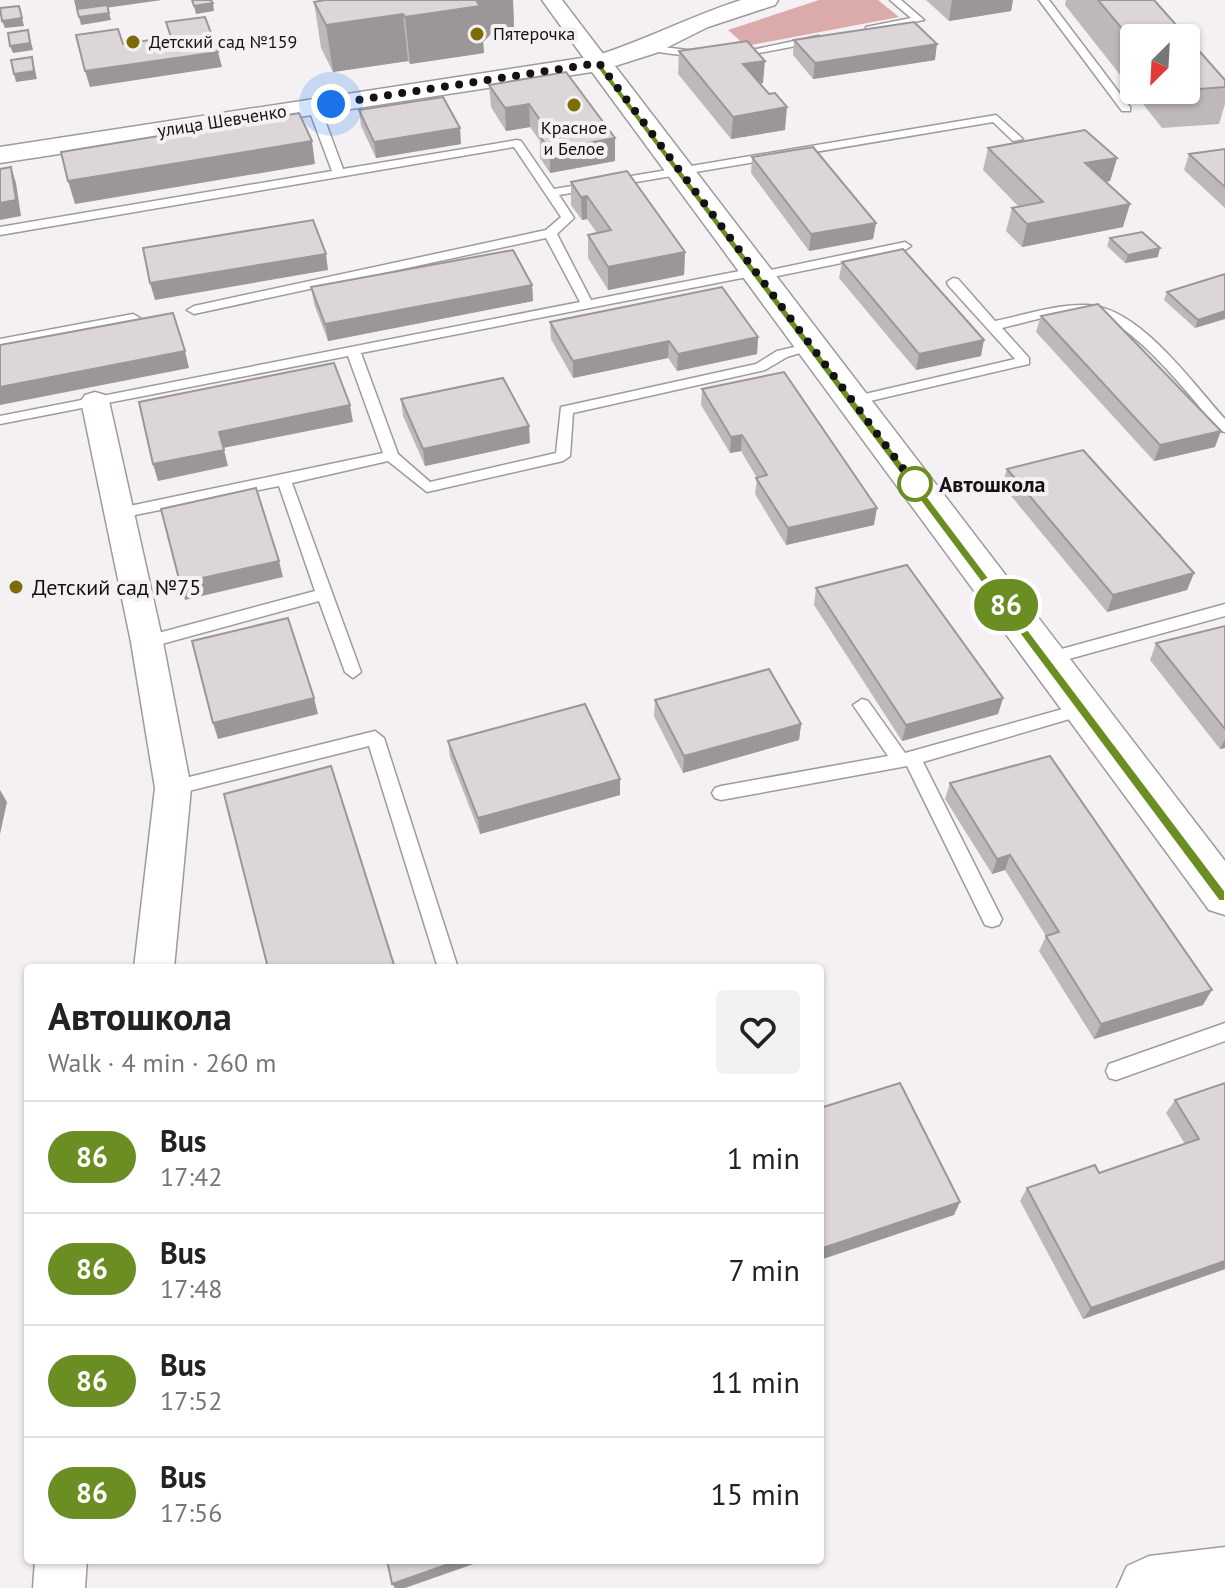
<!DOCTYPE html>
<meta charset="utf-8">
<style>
body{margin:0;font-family:"PT Sans",sans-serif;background:#f2f2f2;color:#222;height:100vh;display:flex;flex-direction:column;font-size:30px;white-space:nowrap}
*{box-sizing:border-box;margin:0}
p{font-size:26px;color:#767676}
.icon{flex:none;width:44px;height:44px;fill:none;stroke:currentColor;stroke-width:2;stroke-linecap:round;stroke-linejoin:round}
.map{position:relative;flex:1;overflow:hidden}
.sheet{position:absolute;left:24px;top:964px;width:800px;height:600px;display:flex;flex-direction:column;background:#fff;border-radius:8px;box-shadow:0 2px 6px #0004}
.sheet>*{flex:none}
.badge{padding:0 16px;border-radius:26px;font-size:28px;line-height:52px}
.needle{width:52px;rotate:204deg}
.fabs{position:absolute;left:1120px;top:24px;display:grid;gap:16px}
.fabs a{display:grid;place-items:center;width:80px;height:80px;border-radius:8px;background:#fff;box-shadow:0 2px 6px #0004;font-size:40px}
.you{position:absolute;width:40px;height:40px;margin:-20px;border:6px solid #fff;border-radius:50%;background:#1a73e8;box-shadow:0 0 0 12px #1a73e833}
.map>.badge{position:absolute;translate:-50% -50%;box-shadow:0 0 0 4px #fff}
.round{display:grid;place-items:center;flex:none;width:84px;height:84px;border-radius:8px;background:#f2f2f2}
.summary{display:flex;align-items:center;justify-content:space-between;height:136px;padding:0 24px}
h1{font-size:38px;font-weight:700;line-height:60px}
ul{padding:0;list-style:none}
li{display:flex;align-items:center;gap:24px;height:112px;padding:0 24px;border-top:2px solid #e0e0e0}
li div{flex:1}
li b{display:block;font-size:30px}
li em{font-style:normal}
li .badge{min-width:88px;font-weight:700;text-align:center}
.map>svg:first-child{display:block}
.forest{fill:#dbabac}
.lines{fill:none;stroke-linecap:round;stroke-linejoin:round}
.lane-casing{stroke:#9e9a9e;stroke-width:3}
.street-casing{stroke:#9e9a9e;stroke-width:3}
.secondary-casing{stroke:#9e9a9e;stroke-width:3}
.lane{fill:#fff;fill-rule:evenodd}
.street{fill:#fff;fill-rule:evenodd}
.secondary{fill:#fff;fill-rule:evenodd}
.wall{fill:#beb8bb;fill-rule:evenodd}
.shaded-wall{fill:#9b9698}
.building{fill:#ddd6d9;stroke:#9b9698;stroke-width:2}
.line{fill:#6b8e23;stroke:#fff;stroke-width:2}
.walk{stroke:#141214;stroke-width:8;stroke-dasharray:0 14.4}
.poi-dot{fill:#7c6c06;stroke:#f4f0f4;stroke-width:3}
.stop-dot{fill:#fff;stroke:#6b8e23;stroke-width:4}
.labels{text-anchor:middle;stroke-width:8;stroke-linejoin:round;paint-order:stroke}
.far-poi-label{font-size:18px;fill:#141214;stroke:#f4f0f4;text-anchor:start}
.far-street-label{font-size:18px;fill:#141214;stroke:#f4f0f4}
.stop-label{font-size:22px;font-weight:bold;fill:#141214;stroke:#f4f0f4;text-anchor:start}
.poi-label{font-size:22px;fill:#141214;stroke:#f4f0f4;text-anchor:start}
</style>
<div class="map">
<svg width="1225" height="1588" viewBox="0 0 1225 1588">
<rect width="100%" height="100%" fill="#f4f0f4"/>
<!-- forest -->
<path class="forest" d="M819,0h59l21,17 -153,29 -18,-16z"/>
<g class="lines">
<!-- lane casing -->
<g class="lane-casing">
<g id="lane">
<path d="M890,0h11l23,20 -58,11v-4l45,-9z"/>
<path d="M1039,0h10l81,107v4h-8z"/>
<path d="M818,36l4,1v4l-89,17 -5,-3z"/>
<path d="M647,45l56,7 5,3 -5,3 -60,-8v-4z"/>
<path d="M314,104l6,3 23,62 174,-29 4,1 33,48 442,-74 27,24 -10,2 -20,-19 -434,73 15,23 -17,16 34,66 164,-32 6,4 144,-30 6,4 -6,4 -147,30 -6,-4 -391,77 37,101 32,28 126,-29 5,-46 195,-43 21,-13 35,-8 7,4 -32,10 -22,13 -192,43 -3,43 -7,5 -136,31 -39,-31 -96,22 69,189 -8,6 -8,-6 -26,-71 -172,47 -8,-6 8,-6 168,-45 -36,-105 -159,32 -8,-5 8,-5 263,-55 -35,-97 -348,68v-8l580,-114 -34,-64 -352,76 -7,-4 7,-4 352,-76 15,-13 -47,-70 -514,88v-8l332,-56 -24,-64z"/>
<path d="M953,278l5,1 37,42c30,-6 61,-17 91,-16 53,1 106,78 139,114v13l-5,-1c-27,-31 -91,-116 -133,-118 -28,-2 -58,9 -85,15l27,30v6l-176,41 -5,-1v-6l167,-39 -67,-74 -1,-3z"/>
<path d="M133,314l7,4 -2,3 -138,26v-8z"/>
<path d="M1225,604v12l-178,49 -8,-6 8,-6z"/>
<path d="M862,699l6,2 37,52 179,-50 6,2 3,4 -3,4 -167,49 79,157 -3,6 -7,2 -7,-2 -78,-159 -186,34 -6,-2 -3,-5 3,-5 6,-2 167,-30 -35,-51z"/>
<path d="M375,731l9,7 74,230h-20l-69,-222 -196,49 -6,-2 -3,-5 3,-5 6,-2z"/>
<path d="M1225,1023v18l-109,39 -7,-2 -3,-7 3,-7z"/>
</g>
</g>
<!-- street casing -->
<g class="street-casing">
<g id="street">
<path d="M542,0h20l48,63 -3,5h-16z"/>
<path d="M95,392l10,3 4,6 54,241 28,146 -17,180h-40l21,-180 -24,-146 -50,-241 4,-6z"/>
<path d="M35,1560h52l-2,28h-52z"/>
</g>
</g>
<!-- secondary casing -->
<g class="secondary-casing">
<g id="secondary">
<path d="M741,0h37l-3,5 -67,22 -52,26 -41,13 610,795v54l-16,-5 -617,-838 -592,91v-16l595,-91c51,-16 96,-40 146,-56z"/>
<path d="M1225,1547v41h-108l10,-22 22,-10z"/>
</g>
</g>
<!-- lane -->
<use href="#lane" class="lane"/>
<!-- street -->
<use href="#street" class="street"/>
<!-- secondary -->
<use href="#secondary" class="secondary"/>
</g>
<!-- wall -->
<g class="wall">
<path d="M325,0h188l1,27 -19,3 -12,12 1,11 -74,11 -2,-3 -75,11 -12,-24 -7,-46z"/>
<path d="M926,0h87l-2,11 -62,10z"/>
<path d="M1066,0h88l71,80v24l-6,20 -57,4 -97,-123zM1134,38l52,52h-52z"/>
<path d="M794,40l141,20 -122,19 -20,-24z"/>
<path d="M679,51l84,32 -3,1 25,46 -54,9 -53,-65z"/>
<path d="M566,72l49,89 -65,12 -10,-15v-17l-10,-14 -24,4 -15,-24 -2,-22z"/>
<path d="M359,110l102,34 -85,14 -15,-32z"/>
<path d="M988,148l129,10 -7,23 -5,1 18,45 -101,20 -16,-16 6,-23 7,-1 -36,-37z"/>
<path d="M1225,149v59l-41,-38 5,-16z"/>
<path d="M752,157l124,66 -3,16 -64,12 -58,-78z"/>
<path d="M571,182l114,70 -1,23 -76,15 -20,-32v-23l9,-2 -10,-14 -5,1 -11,-15z"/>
<path d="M1110,238l48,19 -33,6 -18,-17z"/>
<path d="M842,262l139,94 -65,14 -77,-92z"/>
<path d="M1225,274l-30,54 -31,-28 3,-8z"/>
<path d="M532,285l1,16 -205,40 -14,-37 -3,-17z"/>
<path d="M1041,316l174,131 -61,14 -118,-129z"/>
<path d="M550,322l208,15 -1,17 -80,17 -9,-13 -95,20 -22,-39z"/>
<path d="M702,389l172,136 -88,20 -31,-51 2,-16 -16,-27 -11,2 -29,-48z"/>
<path d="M401,399l129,44 -105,23 -22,-50z"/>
<path d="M1007,469l187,104 -7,17 -80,22 -105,-127z"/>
<path d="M816,588l187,110 -5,16 -96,27 -88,-136z"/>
<path d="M1225,626v122l-5,1 -70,-89 6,-17z"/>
<path d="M655,700l146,24 -2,16 -116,33 -29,-57z"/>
<path d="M448,741l172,38v16l-140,39 -30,-77z"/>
<path d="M950,783l253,222 -109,34 -55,-88 7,-15 -41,-66 -13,4 -47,-75z"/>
<path d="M1225,1083v186l-142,50 -63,-118 7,-13 72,-15 86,-29 -19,-31 9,-13z"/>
</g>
<!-- shaded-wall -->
<g class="shaded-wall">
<path d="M74,0h88l-85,12z"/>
<path d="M476,0h37l1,27 -19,3 -12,12 1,11 -74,11 -5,-47z"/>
<path d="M952,0h61l-2,11 -62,10z"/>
<path d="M213,3l1,8 -18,3 -2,-8z"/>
<path d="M19,6l5,20 -19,2 -3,-7z"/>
<path d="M109,13l2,7 -30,5 -2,-8z"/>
<path d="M403,14l5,47 -75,11 -7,-47z"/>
<path d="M28,30l5,20 -20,3 -3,-7z"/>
<path d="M937,44l-2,16 -122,19 2,-16z"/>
<path d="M218,52l4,15 -132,20 -5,-16z"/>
<path d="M32,57l5,22 -21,3 -2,-8z"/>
<path d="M765,61l-2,22 -22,4 2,-23z"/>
<path d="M529,104l1,23 -24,4 -1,-23z"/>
<path d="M787,107l-2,23 -54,9 2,-22z"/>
<path d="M460,128l1,16 -85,14 -2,-16z"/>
<path d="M615,138v23l-65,12v-23z"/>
<path d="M312,141l3,23 -240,40 -7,-23z"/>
<path d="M1117,158l-7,23 -31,5 6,-23z"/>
<path d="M11,167l5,16 5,33 -21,4v-17z"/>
<path d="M587,196v23l-5,1 -1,-23z"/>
<path d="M1130,204l-7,23 -101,20 5,-23z"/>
<path d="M876,223l-3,16 -64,12 2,-17z"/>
<path d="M1160,248l-2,9 -33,6 3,-8z"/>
<path d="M685,252l-1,23 -76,15v-23z"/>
<path d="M326,254l2,16 -173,30 -5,-17z"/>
<path d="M532,285l1,16 -205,40 -3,-17z"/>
<path d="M1225,311v8l-30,9 3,-8z"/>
<path d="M758,337l-1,17 -80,17 1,-17z"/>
<path d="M984,340l-3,16 -65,14 3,-16z"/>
<path d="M669,341l-1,17 -95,20v-17z"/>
<path d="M185,351l4,17 -189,37v-18z"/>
<path d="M350,405l3,17 -130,26 -4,-16z"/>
<path d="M529,426l1,17 -105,23 -2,-17z"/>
<path d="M1221,431l-6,16 -61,14 6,-16z"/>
<path d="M742,435l-1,16 -11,2 1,-16z"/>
<path d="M224,450l4,16 -70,15 -5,-17z"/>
<path d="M877,508l-3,17 -88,20 2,-17z"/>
<path d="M279,561l4,16 -98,23 -5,-17z"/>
<path d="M1194,573l-7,17 -80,22 6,-17z"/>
<path d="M314,698l4,16 -100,25 -5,-16z"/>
<path d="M1003,698l-5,16 -96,27 4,-16z"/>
<path d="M801,724l-2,16 -116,33 1,-17z"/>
<path d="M1225,739v9l-5,1z"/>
<path d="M620,779v16l-140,39 -2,-16z"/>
<path d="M0,790l7,12 -7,32z"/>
<path d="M1010,855l-5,15 -13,4 5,-15z"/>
<path d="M1212,990l-9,15 -109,34 7,-15z"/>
<path d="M960,1202l-6,13 -134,45v-11z"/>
<path d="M1225,1261v8l-142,50 8,-11z"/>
<path d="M460,1560h25l-80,28h-10l-3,-4z"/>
</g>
<!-- building -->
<g class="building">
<path d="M192,0h19l2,3 -19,3z"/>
<path d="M325,0h151l4,6 -75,11 -2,-3 -77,11 -12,-23z"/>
<path d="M1098,0h56l71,80v7l-39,3v-52h-52v5z"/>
<path d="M107,5l2,8 -30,4 -2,-8z"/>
<path d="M19,6l3,12 -20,3 -2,-13z"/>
<path d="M205,17l13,35 -133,19 -9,-36 42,-6 5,15 48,-7 -5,-15z"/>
<path d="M914,22l23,22 -122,19 -21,-23z"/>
<path d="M28,30l2,13 -20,3 -2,-13z"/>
<path d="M747,41l18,20 -22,3 26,30 6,-1 12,14 -54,10 -54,-66z"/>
<path d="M32,57l2,14 -20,3 -3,-14z"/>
<path d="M566,72l49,66 -65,12 -11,-15 10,-2 -20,-29 -24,4 -16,-23z"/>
<path d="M443,97l17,31 -86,14 -15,-32z"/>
<path d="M299,113l13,28 -244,40 -7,-29z"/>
<path d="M1085,130l32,28 -32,5 45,41 -103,20 -15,-16 31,-6 -55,-54z"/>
<path d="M813,147l63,76 -65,11 -59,-77z"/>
<path d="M1225,149v38l-36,-33z"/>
<path d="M11,167l5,33 -16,3v-34z"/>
<path d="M627,171l58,81 -77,15 -20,-32 23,-5 -24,-34 -6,1 -10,-15z"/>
<path d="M313,220l13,34 -176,29 -7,-35z"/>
<path d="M1142,232l18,16 -32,7 -18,-17z"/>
<path d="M903,249l81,91 -65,14 -77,-92z"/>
<path d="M513,250l19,35 -207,39 -14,-37z"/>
<path d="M1225,274v37l-27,9 -31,-28z"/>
<path d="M722,287l36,50 -80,17 -9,-13 -96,20 -23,-39z"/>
<path d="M1098,304l123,127 -61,14 -119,-129z"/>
<path d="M173,313l12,38 -185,36v-42z"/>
<path d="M334,363l16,42 -131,27 5,18 -71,14 -14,-62z"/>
<path d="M784,372l93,136 -89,20 -32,-50 11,-3 -25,-40 -11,2 -29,-48z"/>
<path d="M503,378l26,48 -106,23 -22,-50z"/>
<path d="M1083,450l111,123 -81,22 -106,-126z"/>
<path d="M256,488l23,73 -99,22 -19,-74z"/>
<path d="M907,565l96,133 -97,27 -90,-137z"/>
<path d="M288,618l26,80 -101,25 -21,-82z"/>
<path d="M1225,626v103l-69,-86z"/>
<path d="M769,669l32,55 -117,32 -29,-56z"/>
<path d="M585,704l35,75 -142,39 -30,-77z"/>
<path d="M1050,756l162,234 -111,34 -55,-88 13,-4 -49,-77 -13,4 -47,-76z"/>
<path d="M331,766l64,202h-127l-44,-174z"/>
<path d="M900,1083l60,119 -140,47v-141z"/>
<path d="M1225,1083v178l-134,47 -64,-120 68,-23 4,8 100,-34 -24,-39z"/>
<path d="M387,1560h73l-68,24z"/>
</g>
<!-- line -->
<path class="line" d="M599,61l626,830v10h-6l-624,-836z"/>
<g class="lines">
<!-- walk -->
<path class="walk" d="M331,104l268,-41 324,432 -8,-11"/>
</g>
<!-- markers -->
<g class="poi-dot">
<circle cx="477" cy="34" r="8"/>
<circle cx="133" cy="42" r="8"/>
<circle cx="574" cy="105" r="8"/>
<circle cx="16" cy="587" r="8"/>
</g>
<circle class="stop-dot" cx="915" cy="484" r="16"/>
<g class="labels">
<!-- far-poi labels -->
<g class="far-poi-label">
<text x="493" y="40">Пятерочка</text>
<text x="149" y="48">Детский сад №159</text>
<text x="574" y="134" text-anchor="middle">Красное<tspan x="574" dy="21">и Белое</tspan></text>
</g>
<!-- far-street labels -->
<g class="far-street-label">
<text transform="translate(222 121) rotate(-9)" y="6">улица Шевченко</text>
</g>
<!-- stop labels -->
<g class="stop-label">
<text x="939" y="492">Автошкола</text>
</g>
<!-- poi labels -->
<g class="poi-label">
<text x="32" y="595">Детский сад №75</text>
</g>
</g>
</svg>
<div class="fabs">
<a><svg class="needle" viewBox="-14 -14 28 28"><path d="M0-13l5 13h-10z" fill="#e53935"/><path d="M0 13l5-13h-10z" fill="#767676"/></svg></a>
</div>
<div class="you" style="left:331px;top:104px"></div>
<b class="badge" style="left:1006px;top:605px;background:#6b8e23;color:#fff">86</b>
<section class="sheet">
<div class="summary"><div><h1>Автошкола</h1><p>Walk · 4 min · 260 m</p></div><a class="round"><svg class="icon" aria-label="heart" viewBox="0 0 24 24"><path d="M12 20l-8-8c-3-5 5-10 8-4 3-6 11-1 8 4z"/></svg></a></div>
<ul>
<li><span class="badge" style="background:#6b8e23;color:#fff">86</span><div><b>Bus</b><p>17:42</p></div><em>1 min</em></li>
<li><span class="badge" style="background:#6b8e23;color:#fff">86</span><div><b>Bus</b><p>17:48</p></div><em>7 min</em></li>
<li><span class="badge" style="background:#6b8e23;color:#fff">86</span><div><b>Bus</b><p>17:52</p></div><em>11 min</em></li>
<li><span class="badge" style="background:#6b8e23;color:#fff">86</span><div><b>Bus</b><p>17:56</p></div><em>15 min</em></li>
</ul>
</section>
</div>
